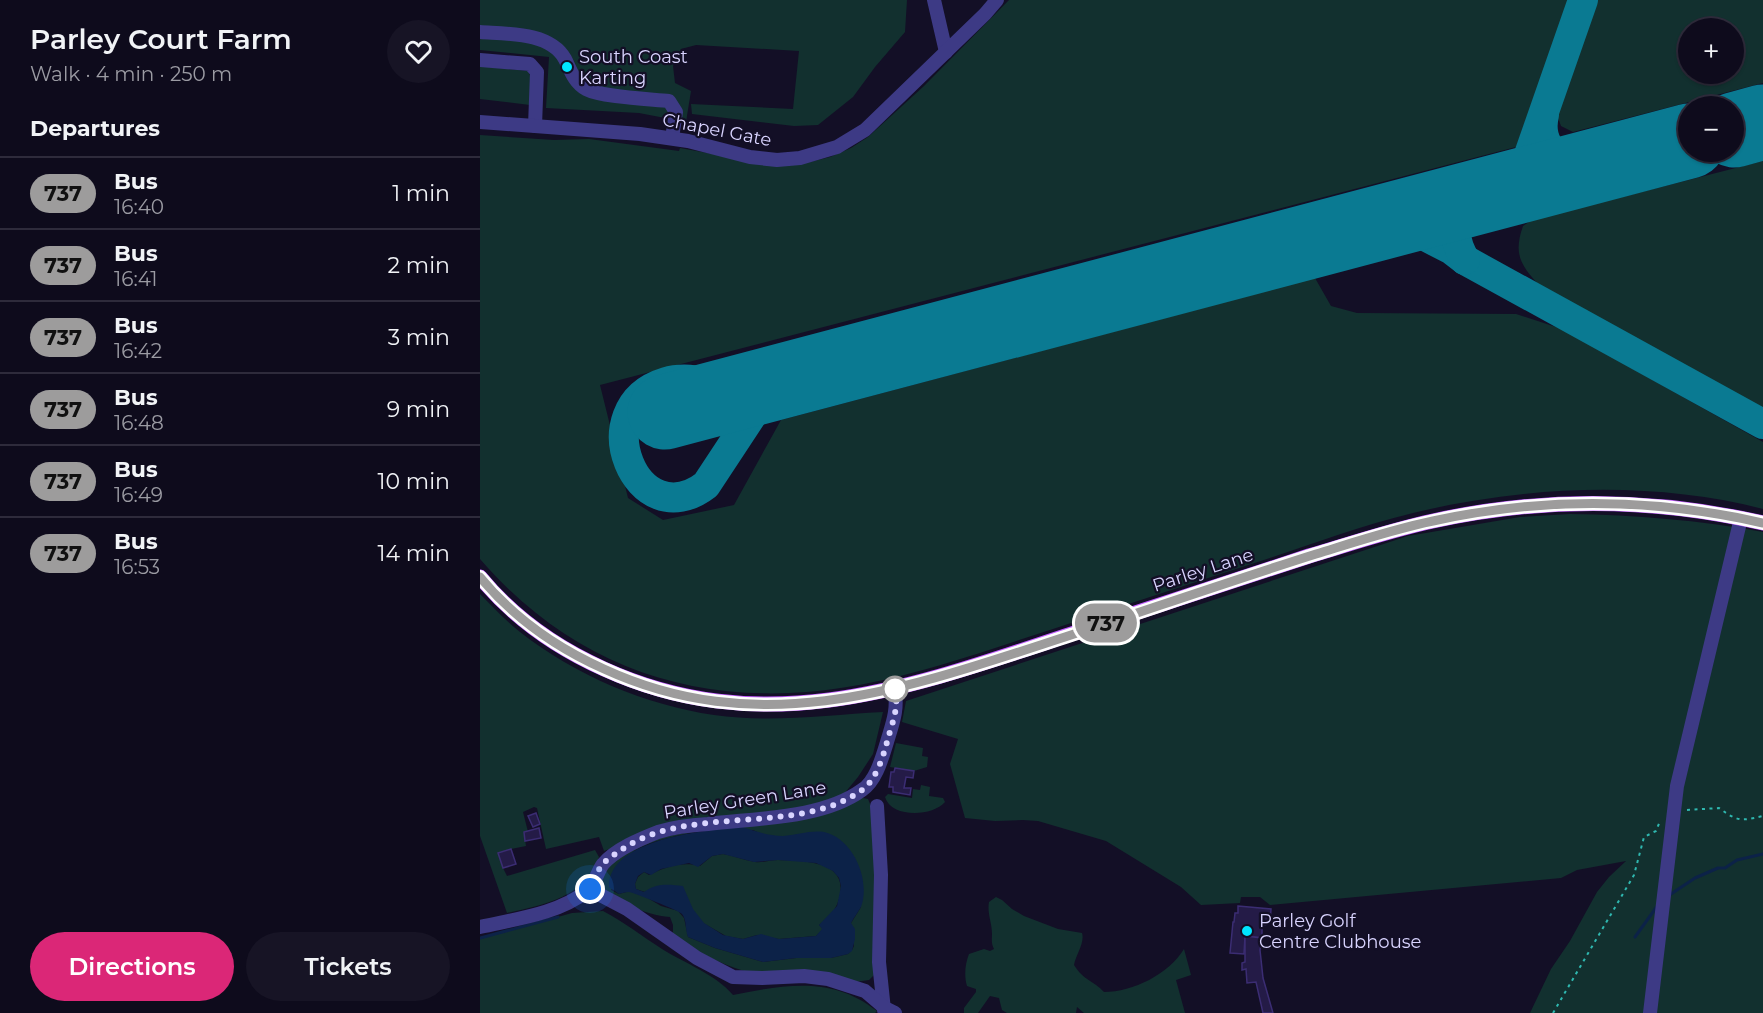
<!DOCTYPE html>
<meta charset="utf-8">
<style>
body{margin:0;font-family:Montserrat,sans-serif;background:#171425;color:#f1f3f6;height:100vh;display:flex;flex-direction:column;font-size:22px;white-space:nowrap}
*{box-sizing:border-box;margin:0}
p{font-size:20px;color:#9b9ba3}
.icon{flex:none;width:33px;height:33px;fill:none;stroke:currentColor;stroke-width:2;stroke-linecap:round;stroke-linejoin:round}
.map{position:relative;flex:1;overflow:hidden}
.side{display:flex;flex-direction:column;background:#0e0b1c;width:480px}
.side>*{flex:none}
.badge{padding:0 12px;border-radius:20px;font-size:21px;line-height:39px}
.tools{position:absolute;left:1198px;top:18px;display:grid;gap:12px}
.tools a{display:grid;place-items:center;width:66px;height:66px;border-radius:50%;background:#0e0b1c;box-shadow:0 2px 4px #0004,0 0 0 2px #2e2b3b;font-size:30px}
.you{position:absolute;width:30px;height:30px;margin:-15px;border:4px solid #fff;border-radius:50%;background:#1a73e8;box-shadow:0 0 0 9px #1a73e833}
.map>.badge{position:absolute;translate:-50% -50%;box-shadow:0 0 0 3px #fff}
h2{padding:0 30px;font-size:22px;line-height:54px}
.round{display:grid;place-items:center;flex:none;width:63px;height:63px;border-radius:32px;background:#171425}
.overview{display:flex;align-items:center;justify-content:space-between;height:102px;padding:0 30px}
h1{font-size:28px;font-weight:600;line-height:45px}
.action{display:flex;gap:12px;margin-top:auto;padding:12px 30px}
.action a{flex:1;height:69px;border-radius:36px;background:#db2777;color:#fff;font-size:24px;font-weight:600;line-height:69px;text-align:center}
.action a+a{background:#171425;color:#f1f3f6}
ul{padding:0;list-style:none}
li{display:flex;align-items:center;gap:18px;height:72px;padding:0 30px;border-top:2px solid #2e2b3b}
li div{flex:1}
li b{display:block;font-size:22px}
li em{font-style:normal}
li .badge{min-width:66px;font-weight:700;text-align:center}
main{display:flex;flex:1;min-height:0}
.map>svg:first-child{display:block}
.green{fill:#12302f;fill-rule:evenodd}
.water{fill:#0c2248;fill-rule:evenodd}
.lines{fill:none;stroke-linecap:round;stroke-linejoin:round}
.stream{stroke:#0c2248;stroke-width:3}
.taxiway{stroke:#0a7a92;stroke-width:30}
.runway{stroke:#0a7a92;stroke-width:75}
.building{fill:#241b47;stroke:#3b2d73;stroke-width:1.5}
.path{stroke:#2fb8b0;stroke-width:2;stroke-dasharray:3 4.5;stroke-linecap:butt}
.minor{stroke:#3d3a85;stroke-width:14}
.major{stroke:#c25bff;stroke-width:15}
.line-casing{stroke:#fff;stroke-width:14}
.line{stroke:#9d9c9c;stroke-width:9}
.walk{stroke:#d9d4ff;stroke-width:6;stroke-dasharray:0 10.8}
.poi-dot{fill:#00e5ff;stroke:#130f26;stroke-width:2}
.stop-dot{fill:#fff;stroke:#9d9c9c;stroke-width:3}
.labels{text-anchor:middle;stroke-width:4.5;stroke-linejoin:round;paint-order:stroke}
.poi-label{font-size:18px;fill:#d9d4ff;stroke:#130f26;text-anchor:start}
.street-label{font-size:18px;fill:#d9d4ff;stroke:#130f26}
</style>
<main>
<section class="side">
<div class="overview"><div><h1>Parley Court Farm</h1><p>Walk · 4 min · 250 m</p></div><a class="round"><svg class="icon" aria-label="heart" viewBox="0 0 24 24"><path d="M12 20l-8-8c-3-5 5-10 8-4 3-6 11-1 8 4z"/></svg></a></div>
<h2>Departures</h2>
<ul>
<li><span class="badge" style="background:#9d9c9c;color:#111">737</span><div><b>Bus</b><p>16:40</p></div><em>1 min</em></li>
<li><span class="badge" style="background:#9d9c9c;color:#111">737</span><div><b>Bus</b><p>16:41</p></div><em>2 min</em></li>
<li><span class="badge" style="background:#9d9c9c;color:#111">737</span><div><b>Bus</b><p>16:42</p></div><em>3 min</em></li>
<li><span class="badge" style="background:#9d9c9c;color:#111">737</span><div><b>Bus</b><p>16:48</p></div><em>9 min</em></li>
<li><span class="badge" style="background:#9d9c9c;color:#111">737</span><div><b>Bus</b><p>16:49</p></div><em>10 min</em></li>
<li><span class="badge" style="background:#9d9c9c;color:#111">737</span><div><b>Bus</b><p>16:53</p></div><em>14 min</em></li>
</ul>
<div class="action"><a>Directions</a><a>Tickets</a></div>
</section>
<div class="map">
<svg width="1283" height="1013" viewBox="0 0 1283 1013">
<rect width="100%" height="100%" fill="#130f26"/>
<!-- green -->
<g class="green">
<path d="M0,0h427l-2,32 -30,35 -22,30 -35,28 -24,1 -102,-12 -1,-10 102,5 6,-58 -103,-6 -15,4 -8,17 2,17 16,8 -5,31 -47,-9 -93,-5 3,-51 -69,-7z"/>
<path d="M529,0h560l-53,147 -916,238 28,113 35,22 71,-15 47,-85 534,-142 16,28 26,7 159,1 46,15 201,113v67c-112,-29 -239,-23 -350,4 -49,12 -96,29 -143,45 -71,23 -143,46 -214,70 -81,26 -164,57 -249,64 -131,10 -241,-34 -327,-133v-424l74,5 35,-1 90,12 1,-3 94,17 36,-3 20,-5 21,-9 17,-11 56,-51z"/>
<path d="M1118,0h165v83l-190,49 -12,-6 -4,-11zM1209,28h45v46h-45z"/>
<path d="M0,66l48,5 4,9 -2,25 -50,-6z"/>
<path d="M1283,161v247l-23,-11 -203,-114c-18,-20 -23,-31 -14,-57l9,-6z"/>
<path d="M1090,514c65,1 129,6 193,18v481h-233l21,-44 19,-28 27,-49 12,-15 17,-16 -49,9 -16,8 -291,27 -10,-8h-19l-1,6 -39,2 -20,-18 -75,-46 -68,-20 -15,-1 -28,1 -30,-3 -15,-54 8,-25 -56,-17 4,-21 502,-165 112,-19z"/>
<path d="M0,594c13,13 26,27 40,38 55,43 125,73 194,83 54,8 114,0 169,-3l-10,42 -15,23 -15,18 -23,9 -194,39 -22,8 -5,-14 -53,12 -9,-41 -3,-1 -11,5 5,20 -4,1 2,13 -15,3 -8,19 4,8 88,-26 4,7c-13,40 -55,48 -92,56l-27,-77z"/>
<path d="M416,743l27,5 -1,8 6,1 -1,10 -13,4 -24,-4z"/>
<path d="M441,785l9,2 -1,9 14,2 2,4c-13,15 -54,16 -60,-5l3,-3 24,4 1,-9 7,1z"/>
<path d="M378,797l10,2 5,12 2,47 -1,117 -5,5 -14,2 -111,-11c-26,-8 -49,-20 -71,-37v-9l-3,-8c-27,-2 -47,-15 -69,-28l-2,-5 12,-21 34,-22zM224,830h49c20,11 47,5 69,2l39,75 -10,16 3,23 -2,4 -4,4 -17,4h-35l-33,4 -48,-14 -27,-11 -4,-19 -6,-7 -17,-5 -15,-9 -16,-6 -11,3 -8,-4c6,-10 14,-29 21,-37 12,-12 55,-19 72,-23z"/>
<path d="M243,854c11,2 21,6 32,8 7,1 15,-2 23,-2 24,1 69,0 62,35 -3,14 -10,22 -21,30l4,4 -7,7 -37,3 -22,-4 -14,4 -17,-3 -79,-45 -2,1 -9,-3 -1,-5 3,-7 6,-5 5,3c16,-8 33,-14 51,-9l12,-10z"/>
<path d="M516,897l6,3 10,9 12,7 34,13 24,4c3,10 -6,21 -8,32 10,16 19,15 30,27 29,0 65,-18 80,-43l7,26 -15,5 9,33h-101l-7,-6 -1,6h-69l-5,-3 -3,-12 -9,-2 -12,17h-14v-5l12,-16v-3l-9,-3c-3,-10 -2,-22 2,-32l15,-5 6,2 4,-2c-3,-6 -2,-9 -2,-15 0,-12 -5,-20 -3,-32z"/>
<path d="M123,911c21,11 39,25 59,38 24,15 53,25 71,46 52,-10 98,-20 144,16l-2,2h-395v-74l92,-26z"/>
</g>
<!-- water -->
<path class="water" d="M262,827c14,4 25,9 41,9 13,-1 28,-6 41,-4 29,6 47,48 37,75 -3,5 -7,10 -10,16l4,6v10l-3,12 -4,3 -17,4h-35l-33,4 -48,-14 -27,-11c-3,-7 -1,-17 -6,-23 -2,-3 -50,-22 -53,-22 -4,0 -7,1 -10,2l-10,-7c-1,-49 99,-57 133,-60zM243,854l31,8 24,-2 38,3 17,8 6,7 2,8 -4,20 -18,19 3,4 -6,7 -37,3 -18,-5 -18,5 -20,-4 -19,-12 -11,-14 -10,-23c-15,-2 -27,-3 -39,6l-8,-3 -1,-5 3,-8 6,-4 7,3 10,-6 28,-6 9,4 14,-11z"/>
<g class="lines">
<!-- stream -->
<g class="stream">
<path d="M1188,896l27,-18 23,-10h7l12,-8 26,-6"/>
<path d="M1155,937l23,-32"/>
<path d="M0,938l78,-21"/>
</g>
<!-- taxiway -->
<g class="taxiway">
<path d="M1064,115c-8,35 20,51 52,51"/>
<path d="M988,199l43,-17 14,-16 58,-166"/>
<path d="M894,224l45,9 33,17 13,10 298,164"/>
<path d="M985,260c-21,-37 -2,-46 27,-66"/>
<path d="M291,385c-11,0 -22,1 -32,1 -24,-1 -50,-11 -73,-4 -83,25 -29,156 40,103l60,-91 8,-7 12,-6"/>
</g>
<!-- runway -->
<g class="runway">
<path d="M1254,130l29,-8"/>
<path d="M185,412l1024,-271"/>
</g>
</g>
<!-- building -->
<g class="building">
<path d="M415,768l19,3 -1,7 -7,-1 -2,11h7l-1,7 -17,-3v-5h-4l2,-15h3z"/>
<path d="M56,813l4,11 -7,3 -5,-11z"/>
<path d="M59,828l2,10 -16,3 -1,-9z"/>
<path d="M31,849l5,15 -13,4 -5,-15z"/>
<path d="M758,906l33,3 -1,14 -8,3v12l-17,-2 -1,18 -14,-1 3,-31h1l1,-9h3z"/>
<path d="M765,936l17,2 -2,12 3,28 10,35h-10l-7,-31 -9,1 -1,-14 -4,1v-7l3,-1z"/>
</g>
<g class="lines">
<!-- path -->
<g class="path">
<path d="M1207,810l32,-2c19,14 22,13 44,8"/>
<path d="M1073,1013l81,-138 10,-38 12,-6 4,-10"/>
</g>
<!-- minor -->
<g class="minor">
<path d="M454,0l12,52"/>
<path d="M0,32c27,2 70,0 85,27 6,12 9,23 21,30 15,8 64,10 83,12l7,11 -4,26"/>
<path d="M0,60l50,4 7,8 -2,54"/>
<path d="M0,122l160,12 48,7 62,16 27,3 23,-2 37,-11 28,-17 120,-116 12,-14"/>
<path d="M397,806l4,69 -2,87 5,48"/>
<path d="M109,889l38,20 70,49 36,19 29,1 42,-2 24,3 37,12 20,17 10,5"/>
<path d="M0,927c35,-8 78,-13 107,-36 8,-6 10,-19 16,-27 13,-15 37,-25 55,-32 16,-5 34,-7 50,-8 48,-6 114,-5 154,-34 14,-9 20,-32 25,-48 5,-17 12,-34 7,-53"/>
<path d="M1170,1013l27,-227 64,-268"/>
</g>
<!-- major -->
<path class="major" d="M0,577c33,40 77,71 124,92 164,74 314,16 473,-37 78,-25 155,-51 232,-76 41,-12 82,-26 124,-35 109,-24 221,-23 330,2"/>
</g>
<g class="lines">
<!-- line casing -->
<g class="line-casing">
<path id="line" d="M0,577c33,40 77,71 124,92 161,74 310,17 467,-34 82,-27 163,-55 245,-81 39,-12 78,-25 117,-33 109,-24 221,-23 330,2"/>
</g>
<!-- line -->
<use href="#line" class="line"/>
<!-- walk -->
<path class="walk" d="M110,889c3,-8 7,-17 12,-24 6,-7 15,-12 22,-17 68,-44 175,-12 238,-58 14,-10 21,-33 25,-48 3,-12 8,-24 9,-36 1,-6 -1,-13 -1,-17"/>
</g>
<!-- markers -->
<g class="poi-dot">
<circle cx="87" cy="67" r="6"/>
<circle cx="767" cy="931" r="6"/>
</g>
<circle class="stop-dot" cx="415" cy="689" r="12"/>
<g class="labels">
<!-- poi labels -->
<g class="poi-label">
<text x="99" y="63">South Coast<tspan x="99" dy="21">Karting</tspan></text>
<text x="779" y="927">Parley Golf<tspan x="779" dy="21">Centre Clubhouse</tspan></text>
</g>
<!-- street labels -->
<g class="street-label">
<text transform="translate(237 130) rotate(11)" y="6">Chapel Gate</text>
<text transform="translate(723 570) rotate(-18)" y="6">Parley Lane</text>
<text transform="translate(265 800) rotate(-9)" y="6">Parley Green Lane</text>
</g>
</g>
</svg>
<div class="tools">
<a>+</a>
<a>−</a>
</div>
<div class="you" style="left:110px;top:889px"></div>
<b class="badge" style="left:626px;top:623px;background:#9d9c9c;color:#111">737</b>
</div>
</main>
